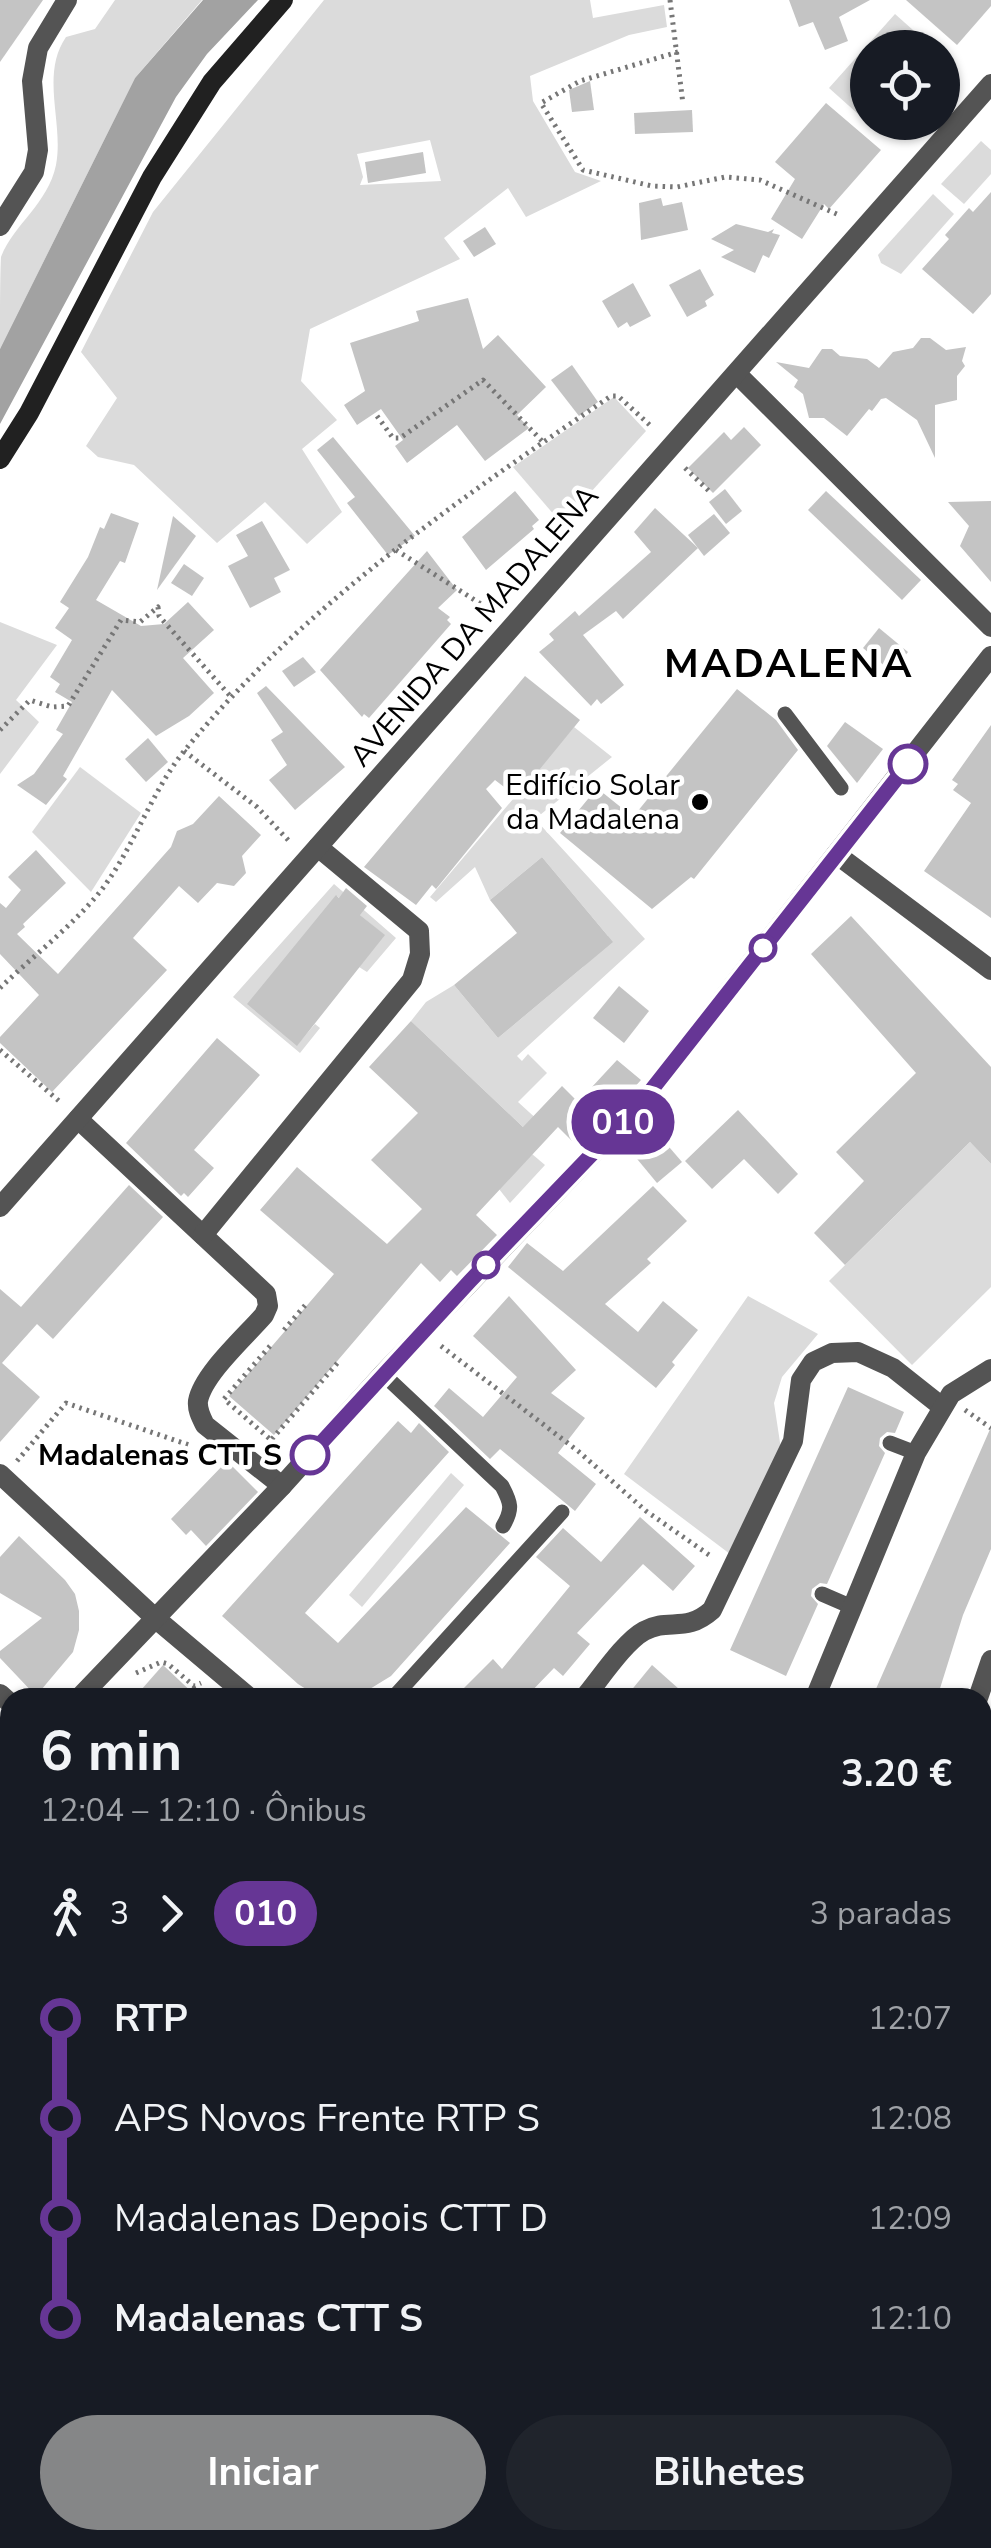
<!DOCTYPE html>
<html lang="pt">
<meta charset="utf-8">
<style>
body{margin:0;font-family:"Nunito Sans",sans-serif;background:#20242c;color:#f1f3f6;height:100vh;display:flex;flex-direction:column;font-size:38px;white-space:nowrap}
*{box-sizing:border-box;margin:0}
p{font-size:32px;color:#9ea1a6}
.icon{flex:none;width:55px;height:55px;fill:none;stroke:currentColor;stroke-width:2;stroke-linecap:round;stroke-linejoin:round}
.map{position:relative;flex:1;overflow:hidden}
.sheet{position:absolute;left:0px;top:1688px;width:992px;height:862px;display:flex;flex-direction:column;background:#171b24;border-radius:30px 30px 0 0;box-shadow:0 2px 8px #0004}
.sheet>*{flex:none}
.badge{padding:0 20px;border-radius:32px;font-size:35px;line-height:65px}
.controls{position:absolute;left:850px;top:30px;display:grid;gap:20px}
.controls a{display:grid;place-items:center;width:110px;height:110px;border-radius:50%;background:#171b24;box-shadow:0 2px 8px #0004;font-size:50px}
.map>.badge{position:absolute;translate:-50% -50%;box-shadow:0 0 0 5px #fff}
.legs{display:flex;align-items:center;gap:15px;height:110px;padding:0 40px;font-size:32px}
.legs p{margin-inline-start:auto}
.headline{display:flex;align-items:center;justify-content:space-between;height:170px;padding:0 40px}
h1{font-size:55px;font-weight:700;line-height:75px}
.cta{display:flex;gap:20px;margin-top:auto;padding:20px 40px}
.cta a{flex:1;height:115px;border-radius:60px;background:#858687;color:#fff;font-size:40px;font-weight:700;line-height:115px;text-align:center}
.cta a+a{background:#20242c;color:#f1f3f6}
ul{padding:0 40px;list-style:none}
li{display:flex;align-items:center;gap:35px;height:100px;font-size:38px}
li i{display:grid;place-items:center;width:15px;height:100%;margin:0 12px;background:currentColor}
li i::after{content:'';width:25px;height:25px;margin:-12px;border:8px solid;border-radius:50%;background:#171b24}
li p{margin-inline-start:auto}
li:first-child i{background:linear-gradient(#0000 50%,currentColor 0)}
li:last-child i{background:linear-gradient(currentColor 50%,#0000 0)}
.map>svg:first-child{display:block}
.green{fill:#dbdbdb;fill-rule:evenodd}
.water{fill:#a2a2a2}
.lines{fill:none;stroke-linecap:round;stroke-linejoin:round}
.stream{stroke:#a2a2a2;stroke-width:8}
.building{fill:#c4c4c4}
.path{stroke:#767676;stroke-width:5;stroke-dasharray:2.5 5;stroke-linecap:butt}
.service{stroke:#545454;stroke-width:15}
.minor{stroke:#545454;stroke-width:20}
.tertiary{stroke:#545454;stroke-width:20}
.secondary{stroke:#212121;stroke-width:20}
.line-1-casing{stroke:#fff;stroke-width:22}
.line-1{stroke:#663695;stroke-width:15}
.stop-1-dot{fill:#fff;stroke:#663695;stroke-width:5}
.poi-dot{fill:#000;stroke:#fff;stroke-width:4}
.labels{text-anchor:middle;stroke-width:9;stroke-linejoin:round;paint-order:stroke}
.street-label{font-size:30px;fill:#000;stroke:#fff}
.poi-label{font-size:30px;fill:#000;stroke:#fff;text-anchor:end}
.stop-label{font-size:30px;font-weight:bold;fill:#000;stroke:#fff;text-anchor:end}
.district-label{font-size:40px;font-weight:bold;letter-spacing:2.5px;fill:#000;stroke:#fff}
</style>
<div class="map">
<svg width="991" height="2548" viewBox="0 0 991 2548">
<rect width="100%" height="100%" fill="#fff"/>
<!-- green -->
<g class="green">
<path d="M115,0h87l-67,78 -135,271c0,-20 0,-77 1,-92 12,-32 47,-53 55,-92 8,-42 -16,-90 10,-128l29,-8z"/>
<path d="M324,0h266l3,18 71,-13 3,22 -38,8 -99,41 3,25 42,71 26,9 -75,36 -18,-29 -64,50 16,21 -150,70 -9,52 36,39 -35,29 40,63 -35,32 -42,-42 -48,41 -83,-78 -36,-8 -12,-11 31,-48 -36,-46 72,-140zM430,140l11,41 -81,4 3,-8 -6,-23z"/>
<path d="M895,14l37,33 -64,1 -1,74 -38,-34z"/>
<path d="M981,141l10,9v24l-27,30 -23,-20z"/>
<path d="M933,194l21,20 -53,60 -20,-11 -3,-8z"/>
<path d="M614,397l32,34 -84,93 -49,-57z"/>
<path d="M0,622l57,23 -41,55 23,22 -39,52z"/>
<path d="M574,727l38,30 -77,62 110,120 -128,117 5,5 6,-7 19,19 -29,29 33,30 -10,12 -130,-123 15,-19 28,-17 44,53 85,-71 25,-31 -66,-79 -52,43 -15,-33 -39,35 -6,-5z"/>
<path d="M80,767l61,46 -50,79 -59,-60z"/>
<path d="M334,884l62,54 -29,34 -8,-5 25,-32 -47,-39 -40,149 18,-21 5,4 -20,25 -67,-56z"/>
<path d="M970,1142l21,22v123l-79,78 -83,-84z"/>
<path d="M532,1154l13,11 -35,38 -11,-14z"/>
<path d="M748,1296l70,38 -36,43 -8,26 7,46 -51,105 -106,-80z"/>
<path d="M451,1473l13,12 -102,122 -13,-12z"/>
<path d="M991,1774v172l-8,13 -1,-149z"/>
<path d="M0,2281l10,12v247h215l7,8h-181l-51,-9z"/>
<path d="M354,2540h319l4,8h-327z"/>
</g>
<!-- water -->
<path class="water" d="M203,0h55l-51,54 -31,43 -176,327v-75l135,-271z"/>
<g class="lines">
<!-- stream -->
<g class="stream">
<path d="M982,1866l9,-23"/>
<path d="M368,2548l3,-8"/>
</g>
</g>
<!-- building -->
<g class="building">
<path d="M0,0h43l-43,62z"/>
<path d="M789,0h81l-31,17 9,24 -23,9 -12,-28 -14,5z"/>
<path d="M906,0h85v6l-34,39z"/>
<path d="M590,81l4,29 -22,2 -3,-22z"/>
<path d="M826,103l55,47 -52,59 -5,-5 -22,35 -31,-20 24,-40 -20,-17z"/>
<path d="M692,110l1,22 -58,2 -1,-21z"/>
<path d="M423,152l3,21 -58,10 -3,-21z"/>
<path d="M991,192v102l-18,20 -51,-45 27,-30 -4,-4 24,-27 4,4z"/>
<path d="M661,198l2,8 19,-4 6,28 -47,10 -2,-37z"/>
<path d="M736,224l32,8 6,-3 -2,4 8,2 -11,23 -6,-3 -8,18 -34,-16 13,-7 -23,-11z"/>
<path d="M485,227l11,17 -22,13 -11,-16z"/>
<path d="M700,269l14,26 -9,6 2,5 -20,11 -18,-32z"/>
<path d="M633,283l18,33 -21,11 -3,-5 -9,6 -16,-27z"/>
<path d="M468,298l15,51 15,-14 48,52 -29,28 12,13 -44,33 -28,-36 -50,38 -12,-17 8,-6 -22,-31 -24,16 -13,-20 21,-14 -15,-48 69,-22 -3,-10z"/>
<path d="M921,338h9l16,12 20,-3 -4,14 3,5 -8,10v24l-22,5v53l-18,-38 -31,-22 -5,1 -9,12 -3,-2 -22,27 -23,-18h-15l-6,-24 -9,-7 4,-7 -22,-18 33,6 13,-19h10l8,7 27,3 12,9 14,-16 20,-4z"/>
<path d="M572,365l26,37 -19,14 -28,-36z"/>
<path d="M744,427l17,18 -48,48 -25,-25 36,-36 7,8z"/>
<path d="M333,437l82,99 -27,19 -41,-52 8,-6 -38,-47z"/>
<path d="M725,489l17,22 -16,13 -17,-22z"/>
<path d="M515,491l24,29 -7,6 2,3 -48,41 -24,-33z"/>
<path d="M826,491l95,89 -19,20 -94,-90z"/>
<path d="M991,501v81l-31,-36 9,-20 -21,-24z"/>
<path d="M655,508l43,40 -75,71 -7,-8 -33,24 41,50 -23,19 -4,-5 -6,7 -52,-54 15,-12 -5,-6 26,-23 4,5 72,-64 -17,-20z"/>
<path d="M111,513l28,10 -14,40 -5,-2 -24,39 45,26 23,-2 24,-22 26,28 -31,28 31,35 -25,23 -33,20 -44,-46 -49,86 4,3 -21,26 -29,-20 17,-11 29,-40 -7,-4 16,-28 -17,-10 5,-8 -10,-7 22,-37 -17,-12 14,-20 -9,-6 28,-45 12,-30 4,2z"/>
<path d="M714,514l16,19 -26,23 -16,-21z"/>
<path d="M173,516l23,20 -39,54z"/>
<path d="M262,521l28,49 -16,8 7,14 -31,16 -22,-42 20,-10 -12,-21z"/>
<path d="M427,551l30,39 -19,18 12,9 -3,3 4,4 -82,94 -5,-4 -2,3 -42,-47z"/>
<path d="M184,564l20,14 -12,18 -21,-13z"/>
<path d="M879,628l29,24 -16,20 -29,-24z"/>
<path d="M303,657l13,15 -22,15 -12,-16z"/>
<path d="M525,676l55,44 -63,77 -22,-17 -9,9 16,19 -66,81 -4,-4 -16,20 -52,-38z"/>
<path d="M266,686l79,81 -50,43 -26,-30 18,-15 -16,-25 12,-8 -26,-39z"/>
<path d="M737,689l39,31 22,30 -104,129 -3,-2 -39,32 -92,-76 37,-45 36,29z"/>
<path d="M845,722l38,27 -26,34 -30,-37z"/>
<path d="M991,725v193l-67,-47 47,-68 -18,-13 5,-6 -6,-4z"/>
<path d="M148,738l20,24 -22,20 -21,-23z"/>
<path d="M219,796l42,39 -19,21 4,17 -12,13 -17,-3 -19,20 -19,-17 -46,52 34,32 -115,122 -52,-49v-6l39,-42 -39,-41v-51l6,5 15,-18 -13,-13 28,-27 30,33 -43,41 2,3 -8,7 41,40 113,-127 6,-16 16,-7z"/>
<path d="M542,857l71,85 -115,96 -44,-53 63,-52 -27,-33z"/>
<path d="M346,888l21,18 -7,9 25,20 -88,111 -50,-42 89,-109 3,3z"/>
<path d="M851,916l140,151v97l-21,-22 -125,123 -31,-32 50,-52 -28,-29 80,-79 -105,-119z"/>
<path d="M619,986l30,25 -25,32 -31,-25z"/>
<path d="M411,1021l112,106 39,-41 16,16 39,-42 24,20 -62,68 -21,-21 -82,88 21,20 -40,41 -6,-6 -11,12 -19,-19 -147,172 -45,-39 105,-122 -74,-64 37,-43 90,77 35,-35 -51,-49 47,-47 -49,-46z"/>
<path d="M217,1038l43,37 -66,75 20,18 -26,29 -4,-4 -3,3 -55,-53z"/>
<path d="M738,1110l60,64 -20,20 -34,-35 -32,30 -27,-28z"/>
<path d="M645,1119l37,43 -25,21 -34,-41z"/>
<path d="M129,1185l34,32 -110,122 -16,-15 -35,39 38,34 -40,45v-153l21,18z"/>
<path d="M653,1186l34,35 -40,38 4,4 -46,41 33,28 25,-31 35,29 -26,32 3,3 -19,23 -148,-121 19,-24 36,28z"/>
<path d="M509,1296l67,74 -25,23 34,25 -27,35 38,31 -21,27 -75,-62 -10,10 -56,-53 15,-18 34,29 34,-40 -44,-41z"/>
<path d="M848,1387l56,25 -9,21 -8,-1 -7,6 -1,8 6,7 -58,131 -7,-1 -8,6 -1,7 7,8 -32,72 -56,-26z"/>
<path d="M398,1421l13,12 8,-10 30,29 -144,161 33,30 128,-136 44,36 -119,133 -31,19 -43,1 -19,-12 -76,-68z"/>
<path d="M991,1427v122l-28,66 -26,83h-65z"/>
<path d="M227,1461l31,31 -52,54 -15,-16 -5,5 -15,-16z"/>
<path d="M640,1517l55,49 -22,25 -30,-27 -66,69 13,11 -27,32 -9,-8 -29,30h-71l39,-39 9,10 68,-83 -34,-29 27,-29 38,34z"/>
<path d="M19,1536l46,44 10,14 4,17v19l-6,22 -37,44 -36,-38v-7l42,-33 -42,-25v-36z"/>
<path d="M163,1665l35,33h-64z"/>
<path d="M652,1665l37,33h-64z"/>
</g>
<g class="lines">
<!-- path -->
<g class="path">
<path d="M670,0l13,104"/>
<path d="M678,52l-98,29 -39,22 42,67 69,16 25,1 48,-10 35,3 81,36"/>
<path d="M377,416l16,22h7l83,-58 60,62"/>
<path d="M685,468l26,25"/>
<path d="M396,550l96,61"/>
<path d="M0,730l30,-30 22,7 16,-1 53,-86 19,2 18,-15 1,9 73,82"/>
<path d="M184,751l73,56 32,34"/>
<path d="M0,988c32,-31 71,-61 99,-95 35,-44 51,-100 86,-143 118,-144 274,-251 426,-354h7l35,32"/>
<path d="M0,1050l59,51"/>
<path d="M284,1330l23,-27"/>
<path d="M270,1346l-46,53 47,41"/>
<path d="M441,1346l137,105 68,60 66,46"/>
<path d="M965,1410l26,18"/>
<path d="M272,1439l68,-79"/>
<path d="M17,1461l49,-58 126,43"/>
<path d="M136,1673l25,-11 7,2 26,22 7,-3"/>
</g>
<!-- service -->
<g class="service">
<path d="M785,714l56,74"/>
<path d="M383,1374l119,112c9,17 11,23 1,40"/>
<path d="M890,1443l26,10"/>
<path d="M822,1594l30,13"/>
<path d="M393,1698l169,-186"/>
<path d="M851,2548l2,-8"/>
</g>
<!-- minor -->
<g class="minor">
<path d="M0,226l34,-54 4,-22 -6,-69 6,-33 29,-48"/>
<path d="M737,374l254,253"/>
<path d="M836,854l155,116"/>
<path d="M78,1119l188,175 2,12 -4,9c-18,21 -61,59 -66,86 -1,9 3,16 7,24l77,61"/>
<path d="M203,1235l209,-255 8,-26 -1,-23 -101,-84"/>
<path d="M0,1474l155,144 95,80"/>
<path d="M0,1694l10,9"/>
<path d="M584,1698c16,-19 40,-56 60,-67 25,-14 41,3 68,-21l81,-169 8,-61 12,-18 19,-9 26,-1 35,16 48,38"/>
<path d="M815,1698l101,-245 35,-59 40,-25"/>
<path d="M978,1698l13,-38"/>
<path d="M982,2404l9,3"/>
<path d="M306,2548l6,-8"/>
</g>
<!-- tertiary -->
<g class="tertiary">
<path d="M0,1207l991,-1123"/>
<path d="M79,1698l203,-212 101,-112 259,-272 349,-446"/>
<path d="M0,1781l10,-11"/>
</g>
<!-- secondary -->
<path class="secondary" d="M0,459l29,-46 123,-236 60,-95 71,-82"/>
</g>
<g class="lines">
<!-- line-1 casing -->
<g class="line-1-casing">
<path id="line-1" d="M310,1455l160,-174 172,-179 266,-338"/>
</g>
<!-- line-1 -->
<use href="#line-1" class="line-1"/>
</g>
<!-- markers -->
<g class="stop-1-dot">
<circle cx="908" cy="764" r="18"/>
<circle cx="763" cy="948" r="12"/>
<circle cx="486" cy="1265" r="12"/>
<circle cx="310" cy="1455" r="18"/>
</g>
<circle class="poi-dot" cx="700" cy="802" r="10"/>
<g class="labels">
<!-- street labels -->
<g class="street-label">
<text transform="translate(474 626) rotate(-49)" y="10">AVENIDA DA MADALENA</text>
</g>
<!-- poi labels -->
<g class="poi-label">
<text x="680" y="795">Edifício Solar<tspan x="680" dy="34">da Madalena</tspan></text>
</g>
<!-- stop labels -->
<g class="stop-label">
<text x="282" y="1465">Madalenas CTT S</text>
</g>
<!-- district labels -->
<g class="district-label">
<text x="789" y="677">MADALENA</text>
</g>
</g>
</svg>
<div class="controls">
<a><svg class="icon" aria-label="locate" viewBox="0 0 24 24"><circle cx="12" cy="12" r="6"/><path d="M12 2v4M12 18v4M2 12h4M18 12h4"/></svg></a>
</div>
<b class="badge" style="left:623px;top:1122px;background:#663695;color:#fff">010</b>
<section class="sheet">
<div class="headline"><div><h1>6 min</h1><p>12:04 – 12:10 · Ônibus</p></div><b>3.20 €</b></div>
<div class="legs"><svg class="icon" aria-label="walk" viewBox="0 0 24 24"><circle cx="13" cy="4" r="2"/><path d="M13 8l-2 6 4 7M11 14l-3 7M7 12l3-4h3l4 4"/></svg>3<svg class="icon" aria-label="forward" viewBox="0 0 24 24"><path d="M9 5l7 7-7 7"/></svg><b class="badge" style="background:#663695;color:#fff">010</b><p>3 paradas</p></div>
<ul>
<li><i style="color:#663695"></i><b>RTP</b><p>12:07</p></li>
<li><i style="color:#663695"></i><span>APS Novos Frente RTP S</span><p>12:08</p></li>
<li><i style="color:#663695"></i><span>Madalenas Depois CTT D</span><p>12:09</p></li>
<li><i style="color:#663695"></i><b>Madalenas CTT S</b><p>12:10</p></li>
</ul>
<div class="cta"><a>Iniciar</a><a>Bilhetes</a></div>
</section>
</div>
